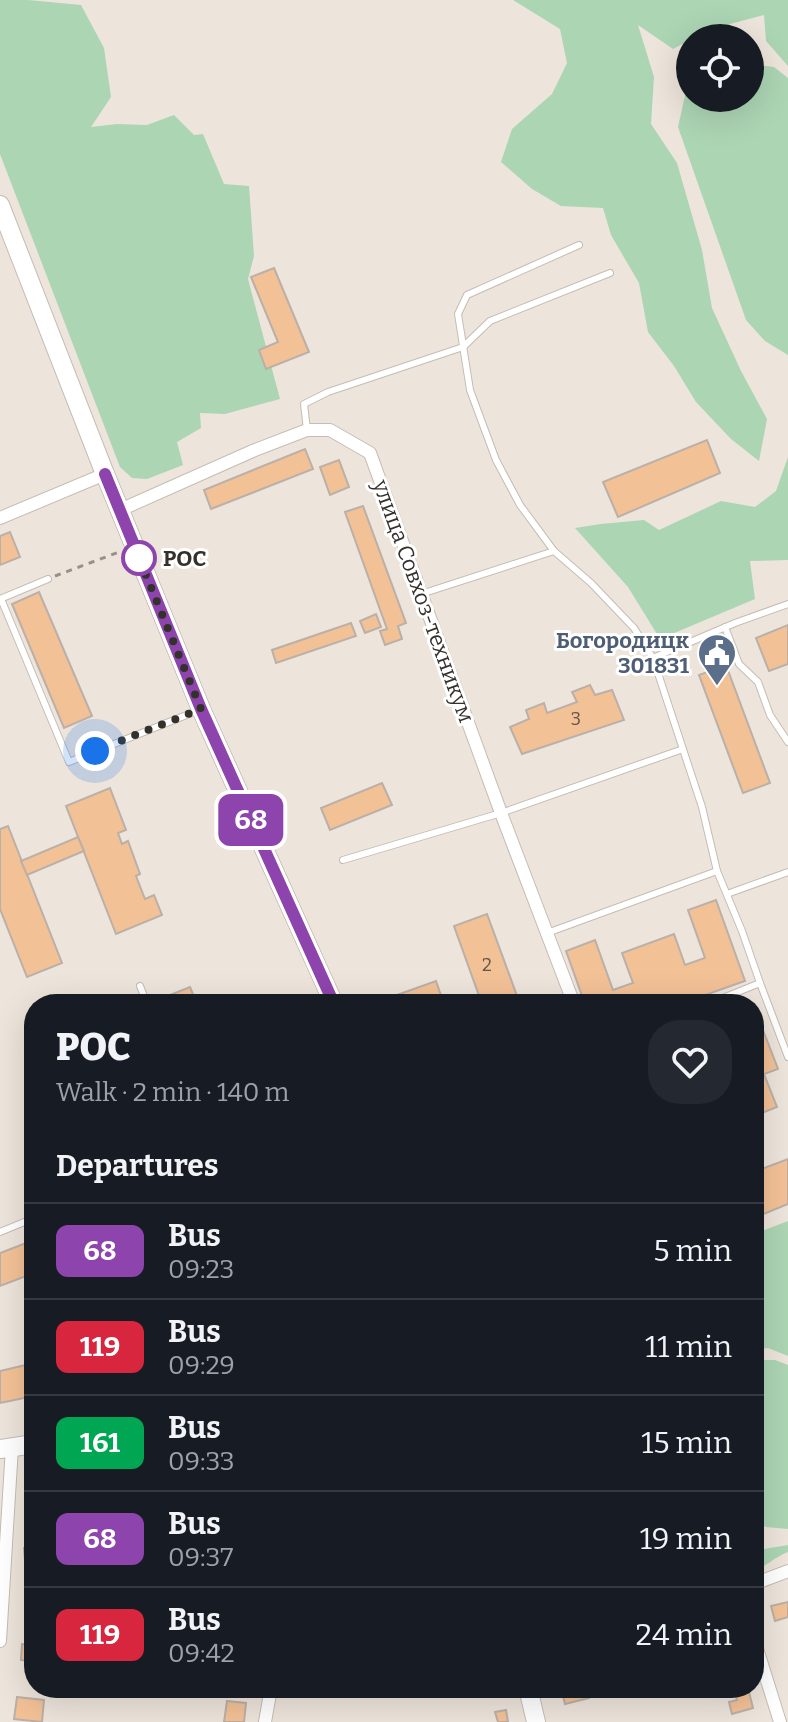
<!DOCTYPE html>
<meta charset="utf-8">
<style>
body{margin:0;font-family:Bitter,serif;background:#242831;color:#f1f3f6;height:100vh;display:flex;flex-direction:column;font-size:30px;white-space:nowrap}
*{box-sizing:border-box;margin:0}
p{font-size:26px;color:#9ea1a6}
.icon{flex:none;width:44px;height:44px;fill:none;stroke:currentColor;stroke-width:2;stroke-linecap:round;stroke-linejoin:round}
.map{position:relative;flex:1;overflow:hidden}
.drawer{position:absolute;left:24px;top:994px;width:740px;height:704px;display:flex;flex-direction:column;background:#171b24;border-radius:32px;box-shadow:0 8px 32px #0002}
.drawer>*{flex:none}
.badge{padding:0 16px;border-radius:12px;font-size:28px;line-height:52px}
.fabs{position:absolute;left:676px;top:24px;display:grid;gap:16px}
.fabs a{display:grid;place-items:center;width:88px;height:88px;border-radius:50%;background:#171b24;box-shadow:0 8px 32px #0002;font-size:40px}
.you{position:absolute;width:40px;height:40px;margin:-20px;border:6px solid #fff;border-radius:50%;background:#1a73e8;box-shadow:0 0 0 12px #1a73e833}
.map>.badge{position:absolute;translate:-50% -50%;box-shadow:0 0 0 4px #fff}
h2{padding:0 32px;font-size:30px;line-height:72px}
.round{display:grid;place-items:center;flex:none;width:84px;height:84px;border-radius:32px;background:#242831}
.overview{display:flex;align-items:center;justify-content:space-between;height:136px;padding:0 32px}
h1{font-size:38px;font-weight:800;line-height:60px}
ul{padding:0;list-style:none}
li{display:flex;align-items:center;gap:24px;height:96px;padding:0 32px;border-top:2px solid #363941}
li div{flex:1}
li b{display:block;font-size:30px}
li em{font-style:normal}
li .badge{min-width:88px;font-weight:700;text-align:center}
.map>svg:first-child{display:block}
.green{fill:#acd5b4}
.building{fill:#f3c196;stroke:#bab0a8;stroke-width:2}
.lines{fill:none;stroke-linecap:round;stroke-linejoin:round}
.lane-casing{stroke:#c5bdb4;stroke-width:8}
.street-casing{stroke:#c5bdb4;stroke-width:14}
.secondary-casing{stroke:#c5bdb4;stroke-width:20}
.path{stroke:#97918a;stroke-width:3;stroke-dasharray:6 6;stroke-linecap:butt}
.lane{stroke:#fff;stroke-width:6}
.street{stroke:#fff;stroke-width:12}
.secondary{stroke:#fff;stroke-width:18}
.line-casing{stroke:#fff;stroke-width:18}
.line{stroke:#8e44ad;stroke-width:12}
.walk{stroke:#34312d;stroke-width:8;stroke-dasharray:0 14.4}
.stop-dot{fill:#fff;stroke:#8e44ad;stroke-width:4}
.labels{text-anchor:middle;stroke-width:6;stroke-linejoin:round;paint-order:stroke}
.number-label{font-size:18px;fill:#645547}
.stop-label{font-size:22px;font-weight:bold;fill:#34312d;stroke:#fff;text-anchor:start}
.street-label{font-size:22px;fill:#34312d;stroke:#fff}
.service-label{font-size:22px;font-weight:bold;fill:#4e5e75;stroke:#fff;text-anchor:end}
</style>
<div class="map">
<svg width="788" height="1722" viewBox="0 0 788 1722">
<rect width="100%" height="100%" fill="#ede4db"/>
<!-- green -->
<g class="green">
<path d="M0,0h28l53,5 23,43 7,49 -20,30 26,-3 30,1 27,-10 20,20 9,-1 21,50 25,2 5,70 -6,23 32,120 -55,15 -25,-1 1,15 -24,14 6,23 -36,14 -15,-1 -12,-11 -120,-313z"/>
<path d="M513,0h275v66l-22,-25 -2,-26 -53,14 -16,9h-5v2l-17,9 -35,-24 16,52 -3,47 26,39 25,87 10,58 29,63 26,48 -8,42 -28,-22 -35,-37 -22,-36 -26,-34 -9,-49 -28,-48 -8,-27 -42,-2 -29,-17 -31,-27 11,-33 40,-35 15,-31 -7,-34z"/>
<path d="M750,64l24,3 14,11v277l-23,-14 -19,-21 -68,-193 8,-36 4,-3v10h60z"/>
<path d="M788,457v103l-38,1 5,38 -95,40 -32,-52 -53,-59 26,-4 43,-4 15,10 62,-29 34,6 21,-16z"/>
<path d="M788,1221v135l-20,-8 -14,2v-116z"/>
<path d="M763,1360h12l13,5v164l-22,-2 -12,-7v-157z"/>
<path d="M754,1542l10,7 24,-4v7c-13,5 -22,14 -34,20z"/>
</g>
<!-- building -->
<g class="building">
<path d="M274,268l35,84 -43,17 -7,-19 19,-8 -27,-65z"/>
<path d="M707,440l13,33 -102,44 -15,-35z"/>
<path d="M305,449l8,20 -102,40 -7,-19z"/>
<path d="M339,460l10,27 -19,8 -10,-28z"/>
<path d="M363,506l43,117 -8,3 4,13 -17,6 -5,-14 7,-2 -42,-117z"/>
<path d="M10,532l10,25 -20,8v-29z"/>
<path d="M39,592l53,124 -28,12 -52,-124z"/>
<path d="M376,614l5,13 -16,6 -5,-12z"/>
<path d="M351,623l5,13 -80,27 -4,-13z"/>
<path d="M788,625v39l-19,7 -13,-33z"/>
<path d="M726,665l44,118 -27,10 -44,-118z"/>
<path d="M590,685l5,10 17,-5 12,30 -102,34 -12,-27 19,-8 -3,-9 18,-7 3,10 30,-11 -5,-10z"/>
<path d="M382,783l10,22 -62,25 -9,-22z"/>
<path d="M110,788l16,42 -8,3 4,11 6,-3 12,33 -4,2 9,23 9,-4 8,20 -46,19 -50,-128z"/>
<path d="M8,826l54,137 -35,14 -27,-68v-80z"/>
<path d="M78,837l6,14 -57,24 -6,-14z"/>
<path d="M716,900l29,81 -65,23h-95l-19,-53 29,-11 18,50 20,-7 -11,-30 52,-19 11,31 20,-7 -17,-48z"/>
<path d="M487,914l33,90h-38l-28,-78z"/>
<path d="M436,981l8,23h-60l-1,-4z"/>
<path d="M190,987l7,17h-29l-3,-7z"/>
<path d="M754,1012h2l22,57 -14,5 13,33 -23,9z"/>
<path d="M788,1159v45l-34,14v-46z"/>
<path d="M34,1240v33l-34,13v-33z"/>
<path d="M34,1363v33l-34,7v-32z"/>
<path d="M34,1547v24l-8,1 -2,-24z"/>
<path d="M27,1596l7,1v16l-8,-1z"/>
<path d="M788,1602v15l-13,4 -4,-15z"/>
<path d="M22,1644l12,1v16l-13,-1z"/>
<path d="M561,1688h25l3,10 -24,6z"/>
<path d="M744,1688h4l5,20 -21,6 -3,-12 8,-2 -3,-9z"/>
<path d="M17,1697l27,3 -2,22 -28,-3z"/>
<path d="M227,1701l19,2 -2,19h-20z"/>
<path d="M506,1710l2,12h-10l-3,-10z"/>
</g>
<g class="lines">
<!-- lane casing -->
<g class="lane-casing">
<g id="lane">
<path d="M307,430l-3,-26 24,-12 135,-45 27,-26 120,-48"/>
<path d="M554,551l-34,-46 -24,-45 -26,-70 -12,-76 9,-19 112,-50"/>
<path d="M421,594l133,-43 37,32 43,45 19,30"/>
<path d="M0,599l48,-20"/>
<path d="M1,599l68,163 130,-52"/>
<path d="M725,627l14,37 19,18 12,33 18,27"/>
<path d="M343,860l158,-47 182,-64"/>
<path d="M727,894l61,-22"/>
<path d="M547,933l170,-62"/>
<path d="M760,983l28,74"/>
<path d="M140,986l7,18"/>
<path d="M708,1004l52,-21 -18,-52 -25,-60 -15,-64 -49,-149 82,-35 53,-19"/>
<path d="M0,1232l34,-14"/>
</g>
</g>
<!-- street casing -->
<g class="street-casing">
<g id="street">
<path d="M120,510l135,-60 52,-20h23l40,23 131,360 73,191"/>
<path d="M0,518l105,-44"/>
<path d="M754,1584l34,-13"/>
<path d="M754,1639l26,83"/>
<path d="M0,1641l12,-194"/>
<path d="M265,1722l6,-34"/>
</g>
</g>
<!-- secondary casing -->
<g class="secondary-casing">
<g id="secondary">
<path d="M0,205l105,269 96,235 133,295"/>
<path d="M0,1449l34,-5"/>
<path d="M528,1688l8,34"/>
</g>
</g>
<!-- path -->
<path class="path" d="M55,576l64,-24"/>
<!-- lane -->
<use href="#lane" class="lane"/>
<!-- street -->
<use href="#street" class="street"/>
<!-- secondary -->
<use href="#secondary" class="secondary"/>
</g>
<g class="lines">
<!-- line casing -->
<g class="line-casing">
<path id="line" d="M105,474l96,235 133,295"/>
</g>
<!-- line -->
<use href="#line" class="line"/>
<!-- walk -->
<path class="walk" d="M95,751l106,-42 -67,-163 5,12"/>
</g>
<!-- icons -->
<defs>
<g id="civic-pin" transform="scale(2)"><path d="M0 17L-7.5 6A9.5 9.5 0 1 1 7.5 6Z" fill="#5c6f8a" stroke="#fff"/><path d="M-.6-6.5H3V-4.5H.6V-3L4-1V1h2V6H-6V1h2V-1L-.6-3ZM-1.2 2.5V6h2.4V2.5Z" fill="#fff"/></g>
</defs>
<g fill-rule="evenodd">
<use href="#civic-pin" x="717" y="653"/>
</g>
<!-- markers -->
<circle class="stop-dot" cx="139" cy="558" r="16"/>
<g class="labels">
<!-- number labels -->
<g class="number-label">
<text x="576" y="725">3</text>
<text x="487" y="971">2</text>
</g>
<!-- stop labels -->
<g class="stop-label">
<text x="163" y="566">РОС</text>
</g>
<!-- street labels -->
<g class="street-label">
<text transform="translate(424 601) rotate(70)" y="8">улица Совхоз-техникум</text>
</g>
<!-- service labels -->
<g class="service-label">
<text x="689" y="648">Богородицк<tspan x="689" dy="25">301831</tspan></text>
</g>
</g>
</svg>
<div class="fabs">
<a><svg class="icon" aria-label="locate" viewBox="0 0 24 24"><circle cx="12" cy="12" r="6"/><path d="M12 2v4M12 18v4M2 12h4M18 12h4"/></svg></a>
</div>
<div class="you" style="left:95px;top:751px"></div>
<b class="badge" style="left:251px;top:820px;background:#8e44ad;color:#fff">68</b>
<section class="drawer">
<div class="overview"><div><h1>РОС</h1><p>Walk · 2 min · 140 m</p></div><a class="round"><svg class="icon" aria-label="heart" viewBox="0 0 24 24"><path d="M12 20l-8-8c-3-5 5-10 8-4 3-6 11-1 8 4z"/></svg></a></div>
<h2>Departures</h2>
<ul>
<li><span class="badge" style="background:#8e44ad;color:#fff">68</span><div><b>Bus</b><p>09:23</p></div><em>5 min</em></li>
<li><span class="badge" style="background:#d7263d;color:#fff">119</span><div><b>Bus</b><p>09:29</p></div><em>11 min</em></li>
<li><span class="badge" style="background:#00a651;color:#fff">161</span><div><b>Bus</b><p>09:33</p></div><em>15 min</em></li>
<li><span class="badge" style="background:#8e44ad;color:#fff">68</span><div><b>Bus</b><p>09:37</p></div><em>19 min</em></li>
<li><span class="badge" style="background:#d7263d;color:#fff">119</span><div><b>Bus</b><p>09:42</p></div><em>24 min</em></li>
</ul>
</section>
</div>
